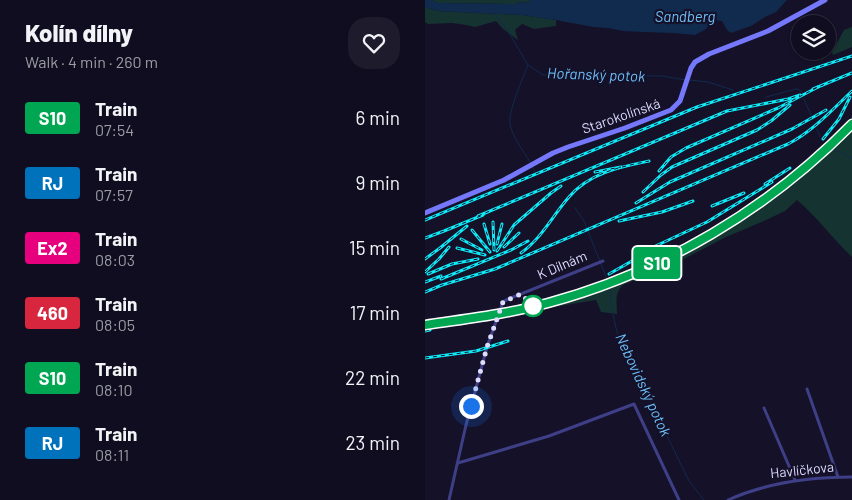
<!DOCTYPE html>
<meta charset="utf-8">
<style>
body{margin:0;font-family:Barlow,sans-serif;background:#1d1b2c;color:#f1f3f6;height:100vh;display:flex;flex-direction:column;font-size:19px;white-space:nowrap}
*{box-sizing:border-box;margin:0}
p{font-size:16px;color:#9b9ca4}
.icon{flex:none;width:28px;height:28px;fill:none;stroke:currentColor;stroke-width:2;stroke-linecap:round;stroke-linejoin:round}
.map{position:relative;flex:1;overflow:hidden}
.sheet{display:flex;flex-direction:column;background:#0f0d1f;width:425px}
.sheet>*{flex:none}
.badge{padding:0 10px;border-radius:4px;font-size:18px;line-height:32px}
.controls{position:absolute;left:366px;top:15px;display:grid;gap:10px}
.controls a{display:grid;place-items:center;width:45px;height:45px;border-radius:50%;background:#0f0d1f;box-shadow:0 1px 4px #0004,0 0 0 1px #2f2d3d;font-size:25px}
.you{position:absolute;width:25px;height:25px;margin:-12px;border:4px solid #fff;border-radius:50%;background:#1a73e8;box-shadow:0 0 0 8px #1a73e833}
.map>.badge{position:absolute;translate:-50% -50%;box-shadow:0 0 0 2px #fff}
.round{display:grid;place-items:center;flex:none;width:52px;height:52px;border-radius:20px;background:#1d1b2c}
.summary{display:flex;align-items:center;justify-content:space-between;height:85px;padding:0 25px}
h1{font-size:24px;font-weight:800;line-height:38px}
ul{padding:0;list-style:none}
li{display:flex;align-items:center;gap:15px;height:65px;padding:0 25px}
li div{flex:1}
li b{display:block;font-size:19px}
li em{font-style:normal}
li .badge{min-width:55px;font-weight:700;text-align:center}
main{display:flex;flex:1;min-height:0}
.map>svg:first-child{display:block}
.green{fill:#153331}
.water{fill:#112b4e}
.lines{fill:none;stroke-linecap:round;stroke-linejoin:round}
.stream{stroke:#112b4e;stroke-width:1}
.street{stroke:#3e3f87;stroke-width:3}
.secondary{stroke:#7578fa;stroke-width:5}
.rail-casing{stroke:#0eeaf7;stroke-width:3}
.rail{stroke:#141129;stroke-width:1;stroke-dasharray:4;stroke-linecap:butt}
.line-casing{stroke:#fff;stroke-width:11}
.line{stroke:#00a651;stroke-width:8}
.walk{stroke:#dddbfe;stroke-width:5;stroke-dasharray:0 9}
.stop-dot{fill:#fff;stroke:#00a651;stroke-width:2.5}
.labels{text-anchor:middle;stroke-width:4.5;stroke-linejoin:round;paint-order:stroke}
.street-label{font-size:14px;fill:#dddbfe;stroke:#141129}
.water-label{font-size:15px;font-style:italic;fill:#6dbffa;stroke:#141129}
</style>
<main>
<section class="sheet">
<div class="summary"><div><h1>Kolín dílny</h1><p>Walk · 4 min · 260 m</p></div><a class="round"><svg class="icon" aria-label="heart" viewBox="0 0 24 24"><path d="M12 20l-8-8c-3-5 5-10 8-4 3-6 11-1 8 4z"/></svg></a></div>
<ul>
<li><span class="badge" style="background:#00a651;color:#fff">S10</span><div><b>Train</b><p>07:54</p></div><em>6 min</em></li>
<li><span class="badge" style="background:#0072bc;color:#fff">RJ</span><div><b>Train</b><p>07:57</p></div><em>9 min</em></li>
<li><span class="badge" style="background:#e6007e;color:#fff">Ex2</span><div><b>Train</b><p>08:03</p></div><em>15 min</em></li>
<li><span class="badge" style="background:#d7263d;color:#fff">460</span><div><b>Train</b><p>08:05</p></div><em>17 min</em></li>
<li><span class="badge" style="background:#00a651;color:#fff">S10</span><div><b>Train</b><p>08:10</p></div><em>22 min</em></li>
<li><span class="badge" style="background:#0072bc;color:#fff">RJ</span><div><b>Train</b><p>08:11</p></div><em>23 min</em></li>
</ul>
</section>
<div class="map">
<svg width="427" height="500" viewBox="0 0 427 500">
<rect width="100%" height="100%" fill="#141129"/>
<!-- green -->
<g class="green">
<path d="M7,0h98l-1,3 -9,-1 -4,2 -79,-1z"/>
<path d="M0,7l13,4 84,4 34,5v6l-22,3 -12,-5 -7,6 3,10 -15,-11 -7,-8 -21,6 -9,-2 -14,-2 -24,1 -3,-2z"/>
<path d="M427,27v20l-19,8 -1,-3 12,-22z"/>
<path d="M427,128v129c-19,-18 -34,-39 -55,-57l-12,11 -21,10 -38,16 -46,24 -57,24c-9,8 -6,18 -6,29l-16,-2 -5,-12 -60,10c33,-12 66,-20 97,-33 83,-34 156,-86 219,-149z"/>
</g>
<!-- water -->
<path class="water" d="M0,0h7l5,3 79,1 4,-2 9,1 1,-3h257l-11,12 -11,5 -14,9 -20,7 -4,-3 -5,-9 -9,-1 -7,9 -11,6 -22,-2 -29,-1 -21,-1 -15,-3 -15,-1 -37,-7 -34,-5 -84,-4 -13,-4z"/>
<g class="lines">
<!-- stream -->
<g class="stream">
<path d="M69,13l14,18 20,34 15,10 119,1 24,4"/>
<path d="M103,65c-5,13 -20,46 -18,59 2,12 14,28 20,38"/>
<path d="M265,80l18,2 25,8"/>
<path d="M341,97l30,-8h2l4,3"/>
<path d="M379,99l7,16"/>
<path d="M392,129l3,8"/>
<path d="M406,148l21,10"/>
<path d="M107,166l3,6"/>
<path d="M150,208l9,13 26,66 2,23 5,22 10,22 62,127 15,19"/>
</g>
<!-- street -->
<g class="street">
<path d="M382,389l31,88"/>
<path d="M339,408l31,72"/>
<path d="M33,463l91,-27 85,-32 45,96"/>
<path d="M24,500l17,-75 21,-78 16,-45 3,-2 97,-39"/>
<path d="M303,500c40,-18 81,-23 124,-23"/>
</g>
<!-- secondary -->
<path class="secondary" d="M0,213l79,-33 49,-27 15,-6 57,-19 46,-18 9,-9 11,-33 4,-6 14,-8 59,-23 57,-31"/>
<!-- rail casing -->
<g class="rail-casing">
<g id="rail">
<path d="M388,89l39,-16"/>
<path d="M398,139l16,-20 11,-22"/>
<path d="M234,171l12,-14 15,-9 92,-40 40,-21"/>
<path d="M170,172l26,-5"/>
<path d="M340,184l25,-16"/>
<path d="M218,192l18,-17 11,-8 85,-37 14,-9 19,-16"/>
<path d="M211,203l34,-21 122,-53 34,-19"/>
<path d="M287,206l32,-13"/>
<path d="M53,216l249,-105 61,-12 12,-4"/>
<path d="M0,220l272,-113 155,-51"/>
<path d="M194,221l43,-9 31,-11"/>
<path d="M68,222l1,28"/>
<path d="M59,224l6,20"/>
<path d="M47,230l18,22"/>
<path d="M0,238l19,-7 39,-16"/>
<path d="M36,239l21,11"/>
<path d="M72,244l5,-20"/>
<path d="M79,247l15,-14"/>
<path d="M32,248l28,7"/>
<path d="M72,251l17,-26 37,-32 10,-7"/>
<path d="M96,253c21,-15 32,-38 48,-56 20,-24 51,-30 80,-36"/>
<path d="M0,259l15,-11 27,-22"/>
<path d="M0,272l14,-13 10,-12"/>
<path d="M3,274l24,-10 26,-5"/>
<path d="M184,274l23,-13 15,-11 60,-28 65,-40"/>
<path d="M16,279l70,-29 17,-9"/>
<path d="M0,282l16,-6"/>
<path d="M0,292l17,-7 53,-16 293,-125c25,-13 44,-34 64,-53"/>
<path d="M0,322c45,-6 90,-13 134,-25 111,-31 214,-94 293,-177"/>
<path d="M0,331l5,-1"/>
<path d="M0,358l51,-7 32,-10"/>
</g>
</g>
<!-- rail -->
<use href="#rail" class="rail"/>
</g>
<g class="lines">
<!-- line casing -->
<g class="line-casing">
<path id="line" d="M0,325c41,-6 83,-11 123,-22 115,-31 221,-94 304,-179"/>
</g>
<!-- line -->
<use href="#line" class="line"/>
<!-- walk -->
<path class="walk" d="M46,406l16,-59 16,-45 18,-8 12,12"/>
</g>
<!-- markers -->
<circle class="stop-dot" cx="108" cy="306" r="10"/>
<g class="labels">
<!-- street labels -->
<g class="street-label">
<text transform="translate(196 116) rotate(-19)" y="5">Starokolínská</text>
<text transform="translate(137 265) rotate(-23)" y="5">K Dílnám</text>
<text transform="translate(377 470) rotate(-6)" y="5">Havlíčkova</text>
</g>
<!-- water labels -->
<g class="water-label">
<text x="260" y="22">Sandberg</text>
<text transform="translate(171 75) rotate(2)" y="5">Hořanský potok</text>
<text transform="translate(218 385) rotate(65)" y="5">Nebovidský potok</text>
</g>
</g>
</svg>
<div class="controls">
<a><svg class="icon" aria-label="layers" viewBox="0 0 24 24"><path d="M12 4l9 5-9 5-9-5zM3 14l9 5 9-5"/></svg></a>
</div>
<div class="you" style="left:46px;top:406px"></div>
<b class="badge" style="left:232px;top:263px;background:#00a651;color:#fff">S10</b>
</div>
</main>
